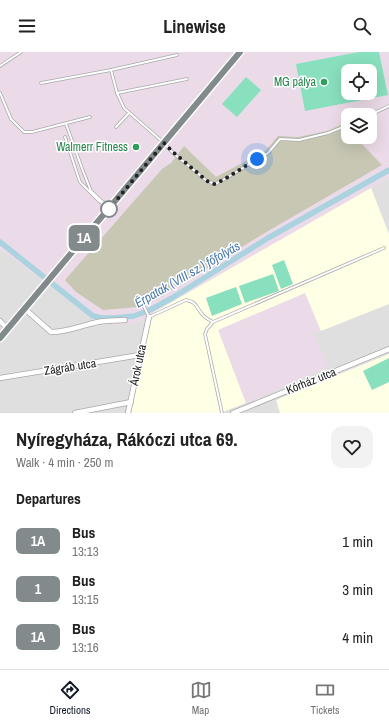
<!DOCTYPE html>
<meta charset="utf-8">
<style>
body{margin:0;font-family:"Archivo Narrow",sans-serif;background:#f2f2f2;color:#222;height:100vh;display:flex;flex-direction:column;font-size:15px;white-space:nowrap}
*{box-sizing:border-box;margin:0}
p{font-size:13px;color:#767676}
.icon{flex:none;width:22px;height:22px;fill:none;stroke:currentColor;stroke-width:2;stroke-linecap:round;stroke-linejoin:round}
.map{position:relative;height:361px;overflow:hidden}
.panel{display:flex;flex-direction:column;background:#fff;flex:1}
.panel>*{flex:none}
.badge{padding:0 8px;border-radius:6px;font-size:14px;line-height:26px}
.controls{position:absolute;left:341px;top:12px;display:grid;gap:8px}
.controls a{display:grid;place-items:center;width:36px;height:36px;border-radius:8px;background:#fff;box-shadow:0 4px 16px #0002;font-size:20px}
.you{position:absolute;width:20px;height:20px;margin:-10px;border:3px solid #fff;border-radius:50%;background:#1a73e8;box-shadow:0 0 0 6px #1a73e833}
.map>.badge{position:absolute;translate:-50% -50%;box-shadow:0 0 0 2px #fff}
h2{padding:0 16px;font-size:15px;line-height:36px}
.round{display:grid;place-items:center;flex:none;width:42px;height:42px;border-radius:12px;background:#f2f2f2}
.overview{display:flex;align-items:center;justify-content:space-between;height:68px;padding:0 16px}
h1{font-size:19px;font-weight:700;line-height:30px}
ul{padding:0;list-style:none}
li{display:flex;align-items:center;gap:12px;height:48px;padding:0 16px}
li div{flex:1}
li b{display:block;font-size:15px}
li em{font-style:normal}
li .badge{min-width:44px;font-weight:700;text-align:center}
header{display:flex;justify-content:space-between;align-items:center;height:52px;padding:0 16px;background:#fff;font-size:18px;font-weight:700}
.dock{display:flex;justify-content:space-around;align-items:center;height:56px;border-top:1px solid #e0e0e0;background:#fff;font-size:11px;color:#767676}
.dock a{display:grid;justify-items:center;gap:2px}
.dock .selected{color:#111827}
.map>svg:first-child{display:block}
.residential{fill:#e0dfdf}
.industrial{fill:#ebdbe8;fill-rule:evenodd}
.education{fill:#ffffe5}
.construction{fill:#c7c7b4}
.pitch{fill:#88e0be;fill-rule:evenodd}
.lines{fill:none;stroke-linecap:round;stroke-linejoin:round}
.canal{stroke:#aad3df;stroke-width:5.5}
.service-casing{stroke:#a9a9a9;stroke-width:3.5}
.minor-casing{stroke:#a9a9a9;stroke-width:6}
.primary-casing{stroke:#a06b00;stroke-width:8}
.service{stroke:#fff;stroke-width:2}
.minor{stroke:#fff;stroke-width:4.5}
.primary{stroke:#fcd6a4;stroke-width:7}
.line-casing{stroke:#fff;stroke-width:9}
.line{stroke:#838a8b;stroke-width:6}
.walk{stroke:#222;stroke-width:4;stroke-dasharray:0 7.2}
.leisure-dot{fill:#2e9e5b;stroke:#fff;stroke-width:1.5}
.stop-dot{fill:#fff;stroke:#838a8b;stroke-width:2}
.labels{text-anchor:middle;stroke-width:3;stroke-linejoin:round;paint-order:stroke}
.leisure-label{font-size:12px;fill:#27864d;stroke:#fff;text-anchor:end}
.street-label{font-size:12px;fill:#222;stroke:#fff}
.water-label{font-size:13px;font-style:italic;fill:#4a7aab;stroke:#fff}
</style>
<header><svg class="icon" aria-label="menu" viewBox="0 0 24 24"><path d="M4 6h16M4 12h16M4 18h16"/></svg>Linewise<svg class="icon" aria-label="search" viewBox="0 0 24 24"><circle cx="10" cy="10" r="6"/><path d="M15 15l6 6"/></svg></header>
<div class="map">
<svg width="389" height="361" viewBox="0 0 389 361">
<rect width="100%" height="100%" fill="#f2efe9"/>
<!-- residential -->
<path class="residential" d="M389,126v235h-389v-164l46,33 88,42z"/>
<!-- industrial -->
<g class="industrial">
<path d="M0,0h389v126l-255,146h-33l-101,-75zM348,19h22v22h-22zM348,63h22v22h-22z"/>
<path d="M305,240l16,39 -7,3 14,33 -82,36 -29,-73z"/>
</g>
<!-- education -->
<g class="education">
<path d="M371,136l18,46v70l-68,27 -16,-38 -87,37 28,73 -26,10h-89l20,-99z"/>
<path d="M389,302v59h-109l-4,-13z"/>
</g>
<!-- construction -->
<path class="construction" d="M343,72l5,6v7h7l27,28 -119,69 -106,65 -19,8 -35,3 -27,-18 -11,-12 97,-111 9,-6 13,-17 32,31 50,-27 12,-14 20,1 29,-6z"/>
<!-- pitch -->
<g class="pitch">
<path d="M359,0h20l9,43 -83,16 -9,-47zM348,19h22v22h-22z"/>
<path d="M246,25l15,13 -24,27 -15,-13z"/>
<path d="M284,208l9,24 -12,5 -9,-24z"/>
<path d="M273,222l6,17 -34,12 -6,-17z"/>
<path d="M236,235l6,17 -30,12 -6,-18z"/>
<path d="M389,306v24l-17,8 -9,-19z"/>
</g>
<g class="lines">
<!-- canal -->
<path class="canal" d="M0,190l93,74 9,2h12l20,-2 16,-6 22,-12 96,-60 121,-68"/>
<!-- service casing -->
<g class="service-casing">
<g id="service">
<path d="M0,14l21,-14"/>
<path d="M111,18l6,23 7,15 40,35 9,10 34,28 8,3 8,-4 45,-27 12,-14 19,1 29,-7 20,-8"/>
<path d="M41,31l70,-13 66,-15"/>
<path d="M0,41l11,26 13,13h8l58,-15"/>
<path d="M117,41l70,-14"/>
<path d="M370,63l19,-9"/>
<path d="M66,72l17,47 8,20 17,16"/>
<path d="M116,75l13,-14"/>
<path d="M65,85l15,45 19,19 3,2"/>
<path d="M141,248l8,17 37,-17c11,2 10,7 16,14 3,4 7,6 11,8l171,-74"/>
<path d="M213,270l-6,7 -2,5 17,79"/>
</g>
</g>
<!-- minor casing -->
<g class="minor-casing">
<g id="minor">
<path d="M25,257l26,23c15,0 29,-6 43,-9 10,-3 21,-2 31,-3"/>
<path d="M0,269l8,8"/>
<path d="M0,326l140,-23"/>
<path d="M75,361l56,-11"/>
<path d="M128,361l21,-96"/>
<path d="M233,361l156,-64"/>
</g>
</g>
<!-- primary casing -->
<g class="primary-casing">
<path id="primary" d="M0,286l240,-286"/>
</g>
<!-- service -->
<use href="#service" class="service"/>
<!-- minor -->
<use href="#minor" class="minor"/>
<!-- primary -->
<use href="#primary" class="primary"/>
</g>
<g class="lines">
<!-- line casing -->
<g class="line-casing">
<path id="line" d="M0,286l240,-286"/>
</g>
<!-- line -->
<use href="#line" class="line"/>
<!-- walk -->
<path class="walk" d="M109,157l55,-66 9,9 34,29 7,3 9,-4 34,-21"/>
</g>
<!-- markers -->
<g class="leisure-dot">
<circle cx="324" cy="30" r="4"/>
<circle cx="136" cy="95" r="4"/>
</g>
<circle class="stop-dot" cx="109" cy="157" r="8"/>
<g class="labels">
<!-- leisure labels -->
<g class="leisure-label">
<text x="316" y="34">MG pálya</text>
<text x="128" y="99">Walmerr Fitness</text>
</g>
<!-- street labels -->
<g class="street-label">
<text transform="translate(138 313) rotate(-78)" y="4">Árok utca</text>
<text transform="translate(70 315) rotate(-9)" y="4">Zágráb utca</text>
<text transform="translate(311 329) rotate(-22)" y="4">Kórház utca</text>
</g>
<!-- water labels -->
<g class="water-label">
<text transform="translate(187 222) rotate(-30)" y="5">Érpatak (VIII.sz.) főfolyás</text>
</g>
</g>
</svg>
<div class="controls">
<a><svg class="icon" aria-label="locate" viewBox="0 0 24 24"><circle cx="12" cy="12" r="6"/><path d="M12 2v4M12 18v4M2 12h4M18 12h4"/></svg></a>
<a><svg class="icon" aria-label="layers" viewBox="0 0 24 24"><path d="M12 4l9 5-9 5-9-5zM3 14l9 5 9-5"/></svg></a>
</div>
<div class="you" style="left:257px;top:107px"></div>
<b class="badge" style="left:84px;top:186px;background:#838a8b;color:#fff">1A</b>
</div>
<section class="panel">
<div class="overview"><div><h1>Nyíregyháza, Rákóczi utca 69.</h1><p>Walk · 4 min · 250 m</p></div><a class="round"><svg class="icon" aria-label="heart" viewBox="0 0 24 24"><path d="M12 20l-8-8c-3-5 5-10 8-4 3-6 11-1 8 4z"/></svg></a></div>
<h2>Departures</h2>
<ul>
<li><span class="badge" style="background:#838a8b;color:#fff">1A</span><div><b>Bus</b><p>13:13</p></div><em>1 min</em></li>
<li><span class="badge" style="background:#838a8b;color:#fff">1</span><div><b>Bus</b><p>13:15</p></div><em>3 min</em></li>
<li><span class="badge" style="background:#838a8b;color:#fff">1A</span><div><b>Bus</b><p>13:16</p></div><em>4 min</em></li>
</ul>
</section>
<nav class="dock">
<a class="selected"><svg class="icon" aria-label="directions" viewBox="0 0 24 24"><path d="M12 3l9 9-9 9-9-9zM9 14v-3h6M13 9l2 2-2 2"/></svg>Directions</a>
<a><svg class="icon" aria-label="map" viewBox="0 0 24 24"><path d="M3 6l6-2 6 2 6-2v14l-6 2-6-2-6 2zM9 4v14M15 6v14"/></svg>Map</a>
<a><svg class="icon" aria-label="tickets" viewBox="0 0 24 24"><path d="M3 7h18v10H3zM15 7v10"/></svg>Tickets</a>
</nav>
